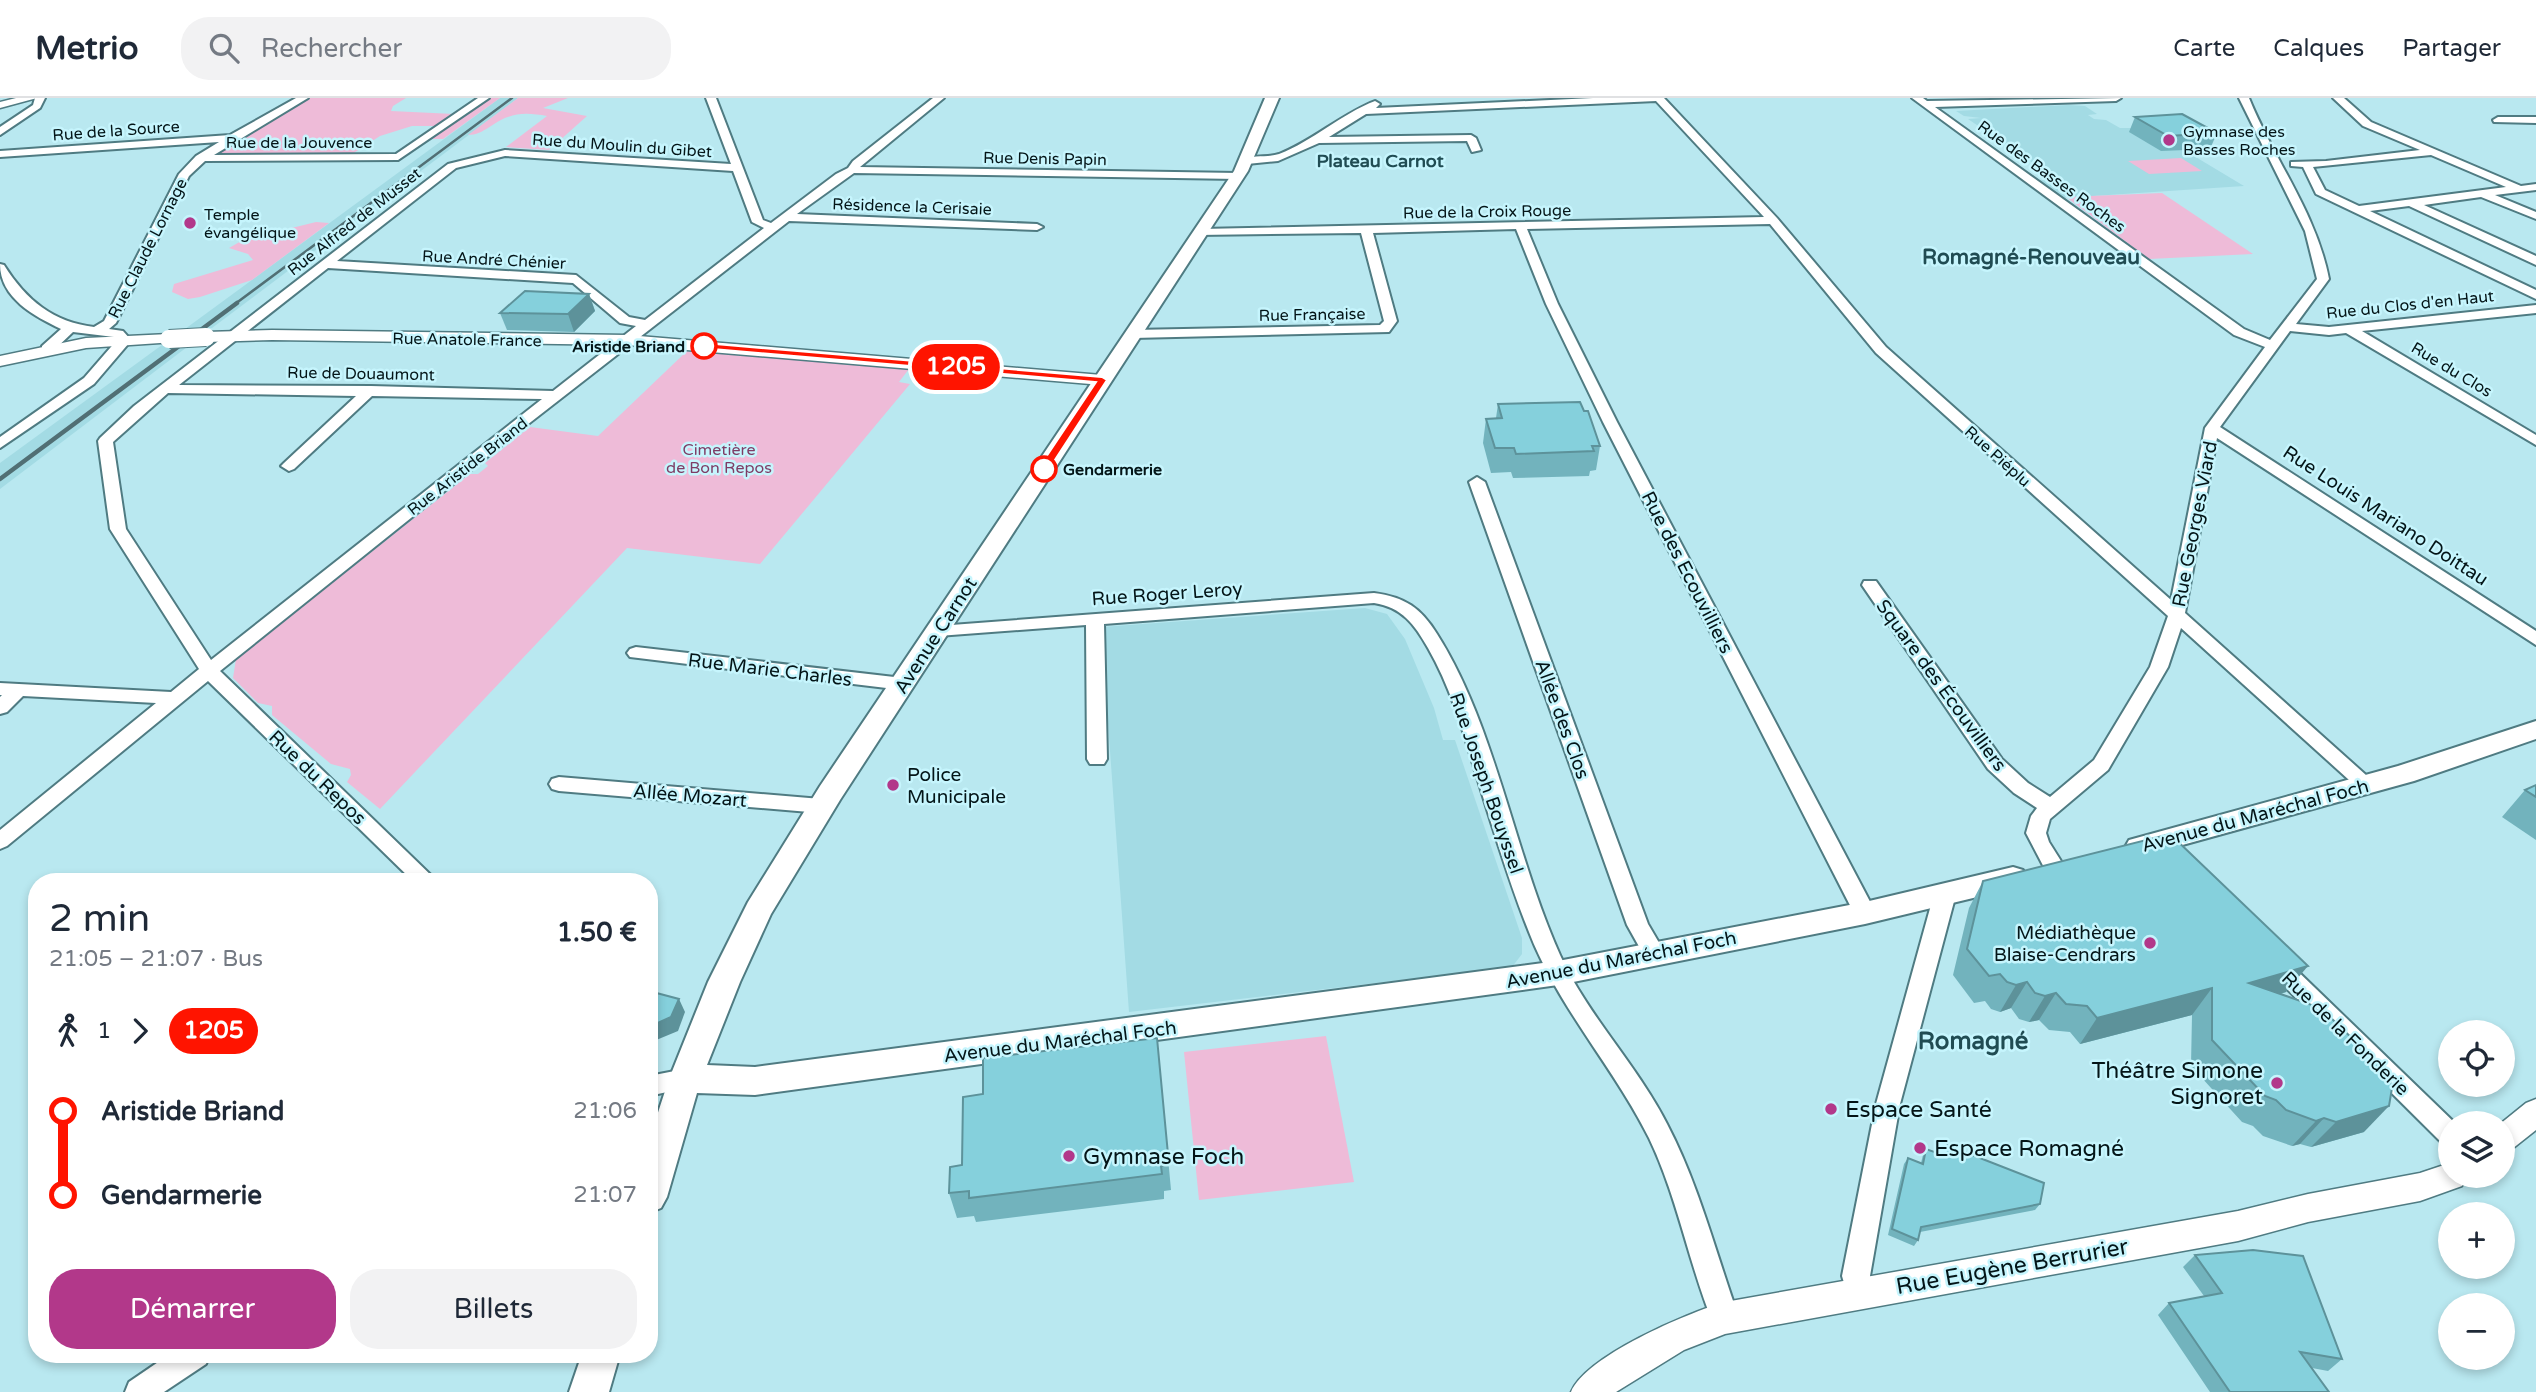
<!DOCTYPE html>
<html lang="fr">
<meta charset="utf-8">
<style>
body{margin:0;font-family:"Varela Round",sans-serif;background:#f2f2f3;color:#1f2937;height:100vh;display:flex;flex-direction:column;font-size:26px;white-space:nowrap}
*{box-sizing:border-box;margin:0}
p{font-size:23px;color:#747a83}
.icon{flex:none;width:38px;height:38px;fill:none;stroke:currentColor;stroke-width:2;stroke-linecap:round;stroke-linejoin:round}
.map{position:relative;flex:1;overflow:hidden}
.details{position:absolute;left:28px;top:775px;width:630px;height:490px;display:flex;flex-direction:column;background:#fff;border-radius:28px;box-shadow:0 4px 10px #0003}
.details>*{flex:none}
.badge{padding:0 14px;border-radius:23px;font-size:24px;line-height:46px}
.fabs{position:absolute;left:2438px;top:922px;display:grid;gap:14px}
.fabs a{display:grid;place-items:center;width:77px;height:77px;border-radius:50%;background:#fff;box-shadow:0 4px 10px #0003;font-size:35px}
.map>.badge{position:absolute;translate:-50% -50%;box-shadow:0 0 0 4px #fff}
.legs{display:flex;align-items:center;gap:10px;height:77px;padding:0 21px;font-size:23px}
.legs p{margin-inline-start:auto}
.summary{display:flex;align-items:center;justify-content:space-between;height:119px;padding:0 21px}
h1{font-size:38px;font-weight:600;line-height:52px}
.cta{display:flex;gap:14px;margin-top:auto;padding:14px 21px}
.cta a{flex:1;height:80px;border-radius:28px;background:#b2388a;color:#fff;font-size:28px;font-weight:600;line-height:80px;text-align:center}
.cta a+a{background:#f2f2f3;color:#1f2937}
ul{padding:0 21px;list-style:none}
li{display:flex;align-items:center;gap:24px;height:84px;font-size:26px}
li i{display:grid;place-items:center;width:10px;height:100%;margin:0 9px;background:currentColor}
li i::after{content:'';width:18px;height:18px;margin:-9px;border:5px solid;border-radius:50%;background:#fff}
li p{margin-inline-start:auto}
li:first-child i{background:linear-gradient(#0000 50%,currentColor 0)}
li:last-child i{background:linear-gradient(currentColor 50%,#0000 0)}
header{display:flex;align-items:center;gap:42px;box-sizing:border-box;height:98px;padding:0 35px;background:#fff;border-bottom:2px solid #e0e1e3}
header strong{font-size:33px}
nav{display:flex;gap:38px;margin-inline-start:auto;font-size:24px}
.search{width:490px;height:63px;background:#f2f2f3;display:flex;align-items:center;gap:18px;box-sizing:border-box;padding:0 24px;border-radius:28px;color:#747a83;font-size:26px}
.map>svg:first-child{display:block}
.built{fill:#a3dbe4}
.green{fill:#eebbd8}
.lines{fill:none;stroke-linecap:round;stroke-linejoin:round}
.minor-casing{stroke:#4f7b82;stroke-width:4}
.tertiary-casing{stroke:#4f7b82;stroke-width:3}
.secondary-casing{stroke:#4f7b82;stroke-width:4}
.minor{fill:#fff;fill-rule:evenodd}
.tertiary{fill:#fff;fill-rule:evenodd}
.secondary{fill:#fff;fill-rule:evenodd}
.rail-far1{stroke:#516f74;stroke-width:2.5}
.rail{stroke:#516f74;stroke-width:4.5}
.tertiary-bridge-casing{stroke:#4f7b82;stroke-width:20;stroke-linecap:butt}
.tertiary-bridge{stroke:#fff;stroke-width:18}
.wall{fill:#72b3bd}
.shaded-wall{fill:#5d929a}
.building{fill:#85d0dc;stroke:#5d929a;stroke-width:2}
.line-1{fill:#ff1400;stroke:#fff;stroke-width:2}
.poi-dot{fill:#b2388a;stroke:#c6f5fd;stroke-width:2.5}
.stop-1-dot{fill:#fff;stroke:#ff1400;stroke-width:3.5}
.labels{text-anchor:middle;stroke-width:5;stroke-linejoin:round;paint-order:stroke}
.far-street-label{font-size:16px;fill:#041518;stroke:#c6f5fd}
.far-poi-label{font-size:16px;fill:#041518;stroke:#c6f5fd;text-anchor:start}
.far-stop-label{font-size:16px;font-weight:bold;fill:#041518;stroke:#c6f5fd;text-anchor:end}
.far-park-label{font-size:16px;fill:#7e3c65;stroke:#c6f5fd}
.far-neighbourhood-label{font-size:18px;font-weight:bold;fill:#204c53;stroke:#c6f5fd}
.street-label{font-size:19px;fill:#041518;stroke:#c6f5fd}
.poi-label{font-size:19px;fill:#041518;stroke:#c6f5fd;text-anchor:start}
.far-district-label{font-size:21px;font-weight:bold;fill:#204c53;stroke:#c6f5fd}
.near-poi-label{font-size:23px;fill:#041518;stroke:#c6f5fd;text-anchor:start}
.near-street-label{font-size:23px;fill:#041518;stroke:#c6f5fd}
.near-neighbourhood-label{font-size:24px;font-weight:bold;fill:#204c53;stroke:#c6f5fd}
</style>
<header>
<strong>Metrio</strong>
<div class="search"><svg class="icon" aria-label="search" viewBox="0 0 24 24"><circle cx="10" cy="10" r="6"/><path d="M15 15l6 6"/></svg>Rechercher</div>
<nav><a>Carte</a><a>Calques</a><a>Partager</a></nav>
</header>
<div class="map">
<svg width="2536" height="1294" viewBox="0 0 2536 1294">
<rect width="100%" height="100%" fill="#b9e8f0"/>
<!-- built -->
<g class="built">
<path d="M500,0h18l-306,230 -27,1z"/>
<path d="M2068,7l17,1 12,8 -9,1 6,4 12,1 14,8h14l50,22 60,36 -181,12 -24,-18h17l-4,-4 -84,-57 13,-1 -17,-2 -8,-5z"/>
<path d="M191,246l-191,145v-26l162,-118z"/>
<path d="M1365,510l22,6 18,25 29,69 9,32h12l67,198v16l-10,13 -383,45 -28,-385z"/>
</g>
<!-- green -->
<g class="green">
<path d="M302,0h104l-13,8 -2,5 63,3 -17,12h-25l-32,10 -28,18 -147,-1z"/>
<path d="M488,0h12l-57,41h-12z"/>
<path d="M518,0h50l-25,10 44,8 -38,34 -43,-3 41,-31c-13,-2 -26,-4 -39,1 -14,4 -24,18 -40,18z"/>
<path d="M2181,60l21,13 -53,3 -21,-13z"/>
<path d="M2162,95l91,61 -104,5 -83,-62z"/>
<path d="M316,124l13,1 -77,57 -52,17 -12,2 -16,-7 2,-8 79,-24 -5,-6 -19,-6 14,-8z"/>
<path d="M687,253l222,18 -10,13 11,2 -150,180 -133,-16 -247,261 -33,-27 4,-7 -1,-6 -19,-5 -59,-49v-9l-14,-3 -25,-25 3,-19 234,-185h8l10,-8 -3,-3 45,-36 68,9z"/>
<path d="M1326,938l28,146 -155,18 -15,-148z"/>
</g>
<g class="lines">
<!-- minor casing -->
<g class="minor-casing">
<g id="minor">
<path d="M35,0h10l-5,10 -40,27v-8l33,-22z"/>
<path d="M296,0h12l-94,57 182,-1 82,-56h11l-91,62 -193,1 -16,15 -73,147 -7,6 14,2 8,9 -2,3 -35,41 -94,64v-11l84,-59 33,-38 -3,-3 -41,-5 -21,20h-10v-6l19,-17c-27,-13 -61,-31 -61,-65l4,1c22,35 49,57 90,62l10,-6 75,-147 17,-18 23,-14 -219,15v-6l230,-16z"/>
<path d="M706,0h10l47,122 8,3 65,-49 12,-6 5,-7 80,-63h11l-84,69 378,6 5,3 -5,3 -384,-6 -57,41 240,10 6,3 -6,3 -248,-9 -262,204 -307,246 218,211h-24l-206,-201 -201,165 -7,3v-19l156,-127 -133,-7 -16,16 -7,2v-17l2,-2h-2v-12l171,9 28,-23 -89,-140 -12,-88 2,-3 34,-32 314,-242 57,-14 226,14zM505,58l228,15 19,51 12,6 -119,92 -16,-3 -53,-42 -239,-14 119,-93zM328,170l245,15 47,40 16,3 -83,65 -182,-5 -192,-1zM168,295l188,3 -72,67 -3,3 8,5 5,-2 78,-73 170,3 -331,261 -85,-131 -13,-87z"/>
<path d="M1593,0h71l113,120 109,129 285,253 34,-172 60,-81 -31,-12 -322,-237h11l4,3 194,-3 -5,3 -181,6 309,222 26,11 47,-61 -12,-48 -66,-133h10c25,62 67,114 80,181l-33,45 33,3 207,-22v8l-174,18 174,104v10l-190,-112 -17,2 -39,-4 -70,96 316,204v14l-319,-207 -32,175 191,171 -3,5h-14l-178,-161 -13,39 -60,103 -58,49 -4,14 3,9 17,27 -4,6 -7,2 -7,-2 -22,-42 5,-17 6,-8 -23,-15 -26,-24 -126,-184 2,-4h12l126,178 26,24 22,14 44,-37 56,-93 18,-51 -292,-263 -106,-129 -243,5 31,75 59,118 259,491 -3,6 -8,2 -8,-2 -254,-497 -57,-118 -30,-75 -143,4 24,88 -8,11 -256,6 -7,-4 7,-4 247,-5 4,-4 -23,-88 -164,2v-4l4,-2 563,-12 -108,-116 -290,13 -37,23 142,-2 5,3 5,12 -9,2 -5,-11 -148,2 -41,18 -31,3 -5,-3c10,-7 25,-3 37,-7 34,-13 62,-40 96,-53l5,3 -4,4z"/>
<path d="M2333,0h11l27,24 150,64 15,-2v6l-41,5 41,17v7l-55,-22 -57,8 112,51v9l-127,-59 -39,5 166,79v9l-220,-105 -13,-27 -12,-1v-4l35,-1 94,-11 -57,-24zM2431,57l75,32 -147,19 -34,-16 -12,-23z"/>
<path d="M2498,19h38v6l-42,-1 -1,-2z"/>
<path d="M1477,379l8,5 163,442 17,29 -3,6 -8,3 -8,-3 -19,-34 -158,-443z"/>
<path d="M1374,495c31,4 47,15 63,41 59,93 77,219 123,321 28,61 77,110 107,169 32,61 49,130 72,194l-4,10 -10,4 -10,-4c-26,-62 -37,-130 -66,-190 -36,-72 -91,-131 -120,-206 -21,-52 -37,-107 -54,-161 -12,-41 -25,-85 -47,-123 -13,-23 -26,-41 -54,-45l-270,21 3,135 -3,5h-14l-3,-5 -1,-134 -148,11 -9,-5 9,-5z"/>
<path d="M636,549l267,31 9,6 -9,6 -273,-33 -3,-4 3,-4z"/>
<path d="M559,679l262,22 7,2 3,5 -3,5 -7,2 -262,-22 -7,-2 -3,-5 3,-5z"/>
<path d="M1945,788l8,2 3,6 -56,210 -30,172 4,18 -4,9 -10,4 -10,-4 -8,-27 34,-172 58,-210 3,-6z"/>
<path d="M2275,856l8,3 173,167h-6v21l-9,-3 -174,-173 -3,-6 3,-6z"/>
<path d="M685,971l9,3 3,7 -3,7 -45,10v-20z"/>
<path d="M170,1256h40l-4,10 -42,28h-39l4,-10z"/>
</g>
</g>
<!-- tertiary casing -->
<g class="tertiary-casing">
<g id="tertiary">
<path d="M16,0h21l-37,10v-6z"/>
<path d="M272,232l355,5 475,40 8,5 -8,5 -475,-40 -355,-5 -66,2 -8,-5 8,-5z"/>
<path d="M169,236l6,2 2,3 -2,3 -89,6 -86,18v-10l86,-18z"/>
<path d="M2536,1001v31l-24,19 -10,4v-29h-2l26,-21z"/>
<path d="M2450,1065v13h16l-4,10 -42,15 -112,21 -70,19 -513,93 -41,16 -68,42h-45c15,-36 116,-79 154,-90l513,-91 70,-17 112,-21z"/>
</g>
</g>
<!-- secondary casing -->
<g class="secondary-casing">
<g id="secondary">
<path d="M1265,0h14l-31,73 -408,629 -69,114 -31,68 -33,83 48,2 803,-106 307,-59 148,-35 10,3 4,8 -4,8 -158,38 -307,61 -803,110 -58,-2 -30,104 -6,11 -12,5v-73l20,-61 39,-97 40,-80 72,-116 414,-615z"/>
<path d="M2536,623v18l-122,42 -275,76 -10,-3 -4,-7 4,-7 269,-74z"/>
<path d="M582,1256h38l-11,38h-40z"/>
</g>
</g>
<!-- minor -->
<use href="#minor" class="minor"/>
<!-- tertiary -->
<use href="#tertiary" class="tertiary"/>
<!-- secondary -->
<use href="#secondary" class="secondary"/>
<!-- rail-far1 -->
<path class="rail-far1" d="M235,206l277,-206"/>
<!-- rail -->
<path class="rail" d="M0,381l237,-176"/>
<!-- tertiary-bridge casing -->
<g class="tertiary-bridge-casing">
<path id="tertiary-bridge" d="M169,241l37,-2"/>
</g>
<!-- tertiary-bridge -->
<use href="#tertiary-bridge" class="tertiary-bridge"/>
</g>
<!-- wall -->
<g class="wall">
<path d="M2135,19l82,16 -7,16 -49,2 -32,-19z"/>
<path d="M589,196l6,17 -21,21 -67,-2 -7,-17z"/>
<path d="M1498,306l102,42 -4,24 -6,1 -1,5 -76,2 -2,-6 -20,1 -8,-30 3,-24 10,-1z"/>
<path d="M2536,687v55l-34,-23 23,-27z"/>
<path d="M1983,783l303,111 -5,2 83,138 -53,15 -11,-3 -8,2 -29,-10 -10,-10 -11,-4 -51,-56 1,-51 -112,29 -10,-12 -21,-2 -10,-10 -10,2 -10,-3 -8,-11 -11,4 -9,-3 -6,-8 -11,2 -21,-28 16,-67z"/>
<path d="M1157,940l14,152 -7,1v8l-188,23 -2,-6 -17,2 -8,-25 13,-28 21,-71z"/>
<path d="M1939,1044l101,62 -5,6 -115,22 -2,8 -4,6 -26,-11 16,-71 4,-6 13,5 2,-8 3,-6 8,3 1,-4z"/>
<path d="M2195,1157l147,104 -14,12 -16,-3 17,24h-119l-52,-77 11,-12 35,-7 -21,-29z"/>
</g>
<!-- shaded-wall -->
<g class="shaded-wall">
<path d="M589,196l6,17 -21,21 -6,-18z"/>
<path d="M2308,868l-22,26 -58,17 21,-26z"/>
<path d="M2027,884l-16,26 -11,4 16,-27z"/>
<path d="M2212,890l-20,27 -112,29 17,-26z"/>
<path d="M2056,895l-17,27 -10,2 16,-26z"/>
<path d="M679,901l6,13 -7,19 -29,12v-16z"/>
<path d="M2389,1008l-25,26 -53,15 25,-25z"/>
<path d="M2324,1020l-24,26 -8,2 24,-25z"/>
</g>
<!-- building -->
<g class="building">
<path d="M2182,16l35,19 -49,3 -33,-19z"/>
<path d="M525,193l64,3 -21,20 -68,-1z"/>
<path d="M1580,304l4,9h4l12,35h-8l2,5 -78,3 -2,-6h-19l-9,-29 16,-1 -4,-14z"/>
<path d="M2536,687v12l-11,-7z"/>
<path d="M2170,736l138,132 -59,17 63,22 7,7 10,4 59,57 4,15 -3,18 -53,16 -12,-4 -8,3 -30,-11 -10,-10 -11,-4 -53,-56v-52l-115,30 -10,-12 -21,-2 -10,-11 -11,3 -10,-3 -8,-11 -11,3 -9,-3 -7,-8 -11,2 -22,-27 16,-68z"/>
<path d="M649,893l30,8 -8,18 -22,10z"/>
<path d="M1157,940l12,127 -8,1 1,8 -193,24v-7l-20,2 1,-26 12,-2 1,-68 20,-3v-36z"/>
<path d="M1939,1044l105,41 -4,21 -119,23 -3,13 -26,-11 16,-71 15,6 3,-15 11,4z"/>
<path d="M2253,1152l50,6 39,103 -42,-7 29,40h-99l-61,-89 53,-10 -27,-38z"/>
</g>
<!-- line-1 -->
<path class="line-1" d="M704,245l398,34 5,3 -58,89 -5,4 -6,-4 58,-87 -395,-34v-4z"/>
<!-- markers -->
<g class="poi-dot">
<circle cx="2169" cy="42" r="7"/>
<circle cx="190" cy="125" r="7"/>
<circle cx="893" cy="687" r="7"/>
<circle cx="2150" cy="845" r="7"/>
<circle cx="2277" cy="985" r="7"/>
<circle cx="1831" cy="1011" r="7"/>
<circle cx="1920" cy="1050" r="7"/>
<circle cx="1069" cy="1058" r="7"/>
</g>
<g class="stop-1-dot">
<circle cx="704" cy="248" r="12"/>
<circle cx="1044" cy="371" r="12"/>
</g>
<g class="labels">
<!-- far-street labels -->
<g class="far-street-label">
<text transform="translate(116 32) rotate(-4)" y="6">Rue de la Source</text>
<text x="299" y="50">Rue de la Jouvence</text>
<text transform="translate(622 47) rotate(4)" y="6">Rue du Moulin du Gibet</text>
<text transform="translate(1045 60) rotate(1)" y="6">Rue Denis Papin</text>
<text transform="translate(2052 78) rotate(36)" y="6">Rue des Basses Roches</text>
<text transform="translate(912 108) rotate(2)" y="6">Résidence la Cerisaie</text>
<text transform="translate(1487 113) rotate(-1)" y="6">Rue de la Croix Rouge</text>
<text transform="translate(354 123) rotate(-38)" y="6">Rue Alfred de Musset</text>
<text transform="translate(147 150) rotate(-63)" y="6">Rue Claude Lornage</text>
<text transform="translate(494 161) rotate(3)" y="6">Rue André Chénier</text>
<text transform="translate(2410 206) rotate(-6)" y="6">Rue du Clos d'en Haut</text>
<text transform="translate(1312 216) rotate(-1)" y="6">Rue Française</text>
<text transform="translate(467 241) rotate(1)" y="6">Rue Anatole France</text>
<text transform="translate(2452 271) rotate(31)" y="6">Rue du Clos</text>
<text transform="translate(361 275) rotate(1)" y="6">Rue de Douaumont</text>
<text transform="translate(1998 358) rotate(42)" y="6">Rue Piéplu</text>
<text transform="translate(467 368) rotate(-38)" y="6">Rue Aristide Briand</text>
</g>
<!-- far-poi labels -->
<g class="far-poi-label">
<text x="2183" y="39">Gymnase des<tspan x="2183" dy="18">Basses Roches</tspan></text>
<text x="204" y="122">Temple<tspan x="204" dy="18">évangélique</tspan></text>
</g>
<!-- far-stop labels -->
<g class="far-stop-label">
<text x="685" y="254">Aristide Briand</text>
<text x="1063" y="377" text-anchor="start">Gendarmerie</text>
</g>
<!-- far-park labels -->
<g class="far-park-label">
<text x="719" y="357">Cimetière<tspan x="719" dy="18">de Bon Repos</tspan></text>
</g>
<!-- far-neighbourhood labels -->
<g class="far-neighbourhood-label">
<text x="1380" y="69">Plateau Carnot</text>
</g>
<!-- street labels -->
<g class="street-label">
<text transform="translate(2386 417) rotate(33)" y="7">Rue Louis Mariano Doittau</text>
<text transform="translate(2194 426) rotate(-79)" y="7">Rue Georges Viard</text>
<text transform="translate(1688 474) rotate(63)" y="7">Rue des Ecouvilliers</text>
<text transform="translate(1167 495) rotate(-4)" y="7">Rue Roger Leroy</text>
<text transform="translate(935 537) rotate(-57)" y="7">Avenue Carnot</text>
<text transform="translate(770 571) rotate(7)" y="7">Rue Marie Charles</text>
<text transform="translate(1942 587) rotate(54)" y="7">Square des Écouvilliers</text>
<text transform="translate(1563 621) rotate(70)" y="7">Allée des Clos</text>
<text transform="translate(318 679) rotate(44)" y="7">Rue du Repos</text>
<text transform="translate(1487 685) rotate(71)" y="7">Rue Joseph Bouyssel</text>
<text transform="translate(690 697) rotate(5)" y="7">Allée Mozart</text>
<text transform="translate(2255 717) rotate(-15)" y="7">Avenue du Maréchal Foch</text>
<text transform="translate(1621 861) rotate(-11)" y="7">Avenue du Maréchal Foch</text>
<text transform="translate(2346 935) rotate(44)" y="7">Rue de la Fonderie</text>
<text transform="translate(1060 943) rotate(-7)" y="7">Avenue du Maréchal Foch</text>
</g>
<!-- poi labels -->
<g class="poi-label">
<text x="907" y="683">Police<tspan x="907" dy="22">Municipale</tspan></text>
<text x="2136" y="841" text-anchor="end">Médiathèque<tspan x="2136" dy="22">Blaise-Cendrars</tspan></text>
</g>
<!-- far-district labels -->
<g class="far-district-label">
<text x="2031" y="166">Romagné-Renouveau</text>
</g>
<!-- near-poi labels -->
<g class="near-poi-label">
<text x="2263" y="980" text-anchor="end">Théâtre Simone<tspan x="2263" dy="26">Signoret</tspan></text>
<text x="1845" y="1019">Espace Santé</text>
<text x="1934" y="1058">Espace Romagné</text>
<text x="1083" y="1066">Gymnase Foch</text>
</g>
<!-- near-street labels -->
<g class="near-street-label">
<text transform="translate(2012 1168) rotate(-10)" y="8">Rue Eugène Berrurier</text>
</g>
<!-- near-neighbourhood labels -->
<g class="near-neighbourhood-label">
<text x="1973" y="951">Romagné</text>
</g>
</g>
</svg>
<div class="fabs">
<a><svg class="icon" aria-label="locate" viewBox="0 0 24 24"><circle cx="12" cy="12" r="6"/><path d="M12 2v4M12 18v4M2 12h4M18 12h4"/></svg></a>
<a><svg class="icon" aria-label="layers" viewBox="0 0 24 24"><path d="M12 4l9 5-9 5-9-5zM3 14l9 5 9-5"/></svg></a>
<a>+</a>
<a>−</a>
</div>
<b class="badge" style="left:956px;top:269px;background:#ff1400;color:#fff">1205</b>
<section class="details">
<div class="summary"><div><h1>2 min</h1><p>21:05 – 21:07 · Bus</p></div><b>1.50 €</b></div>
<div class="legs"><svg class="icon" aria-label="walk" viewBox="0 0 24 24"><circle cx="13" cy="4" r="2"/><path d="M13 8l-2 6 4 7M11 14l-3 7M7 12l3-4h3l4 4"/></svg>1<svg class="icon" aria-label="forward" viewBox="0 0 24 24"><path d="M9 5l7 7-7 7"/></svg><b class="badge" style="background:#ff1400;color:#fff">1205</b></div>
<ul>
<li><i style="color:#ff1400"></i><b>Aristide Briand</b><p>21:06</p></li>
<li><i style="color:#ff1400"></i><b>Gendarmerie</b><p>21:07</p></li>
</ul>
<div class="cta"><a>Démarrer</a><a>Billets</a></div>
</section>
</div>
